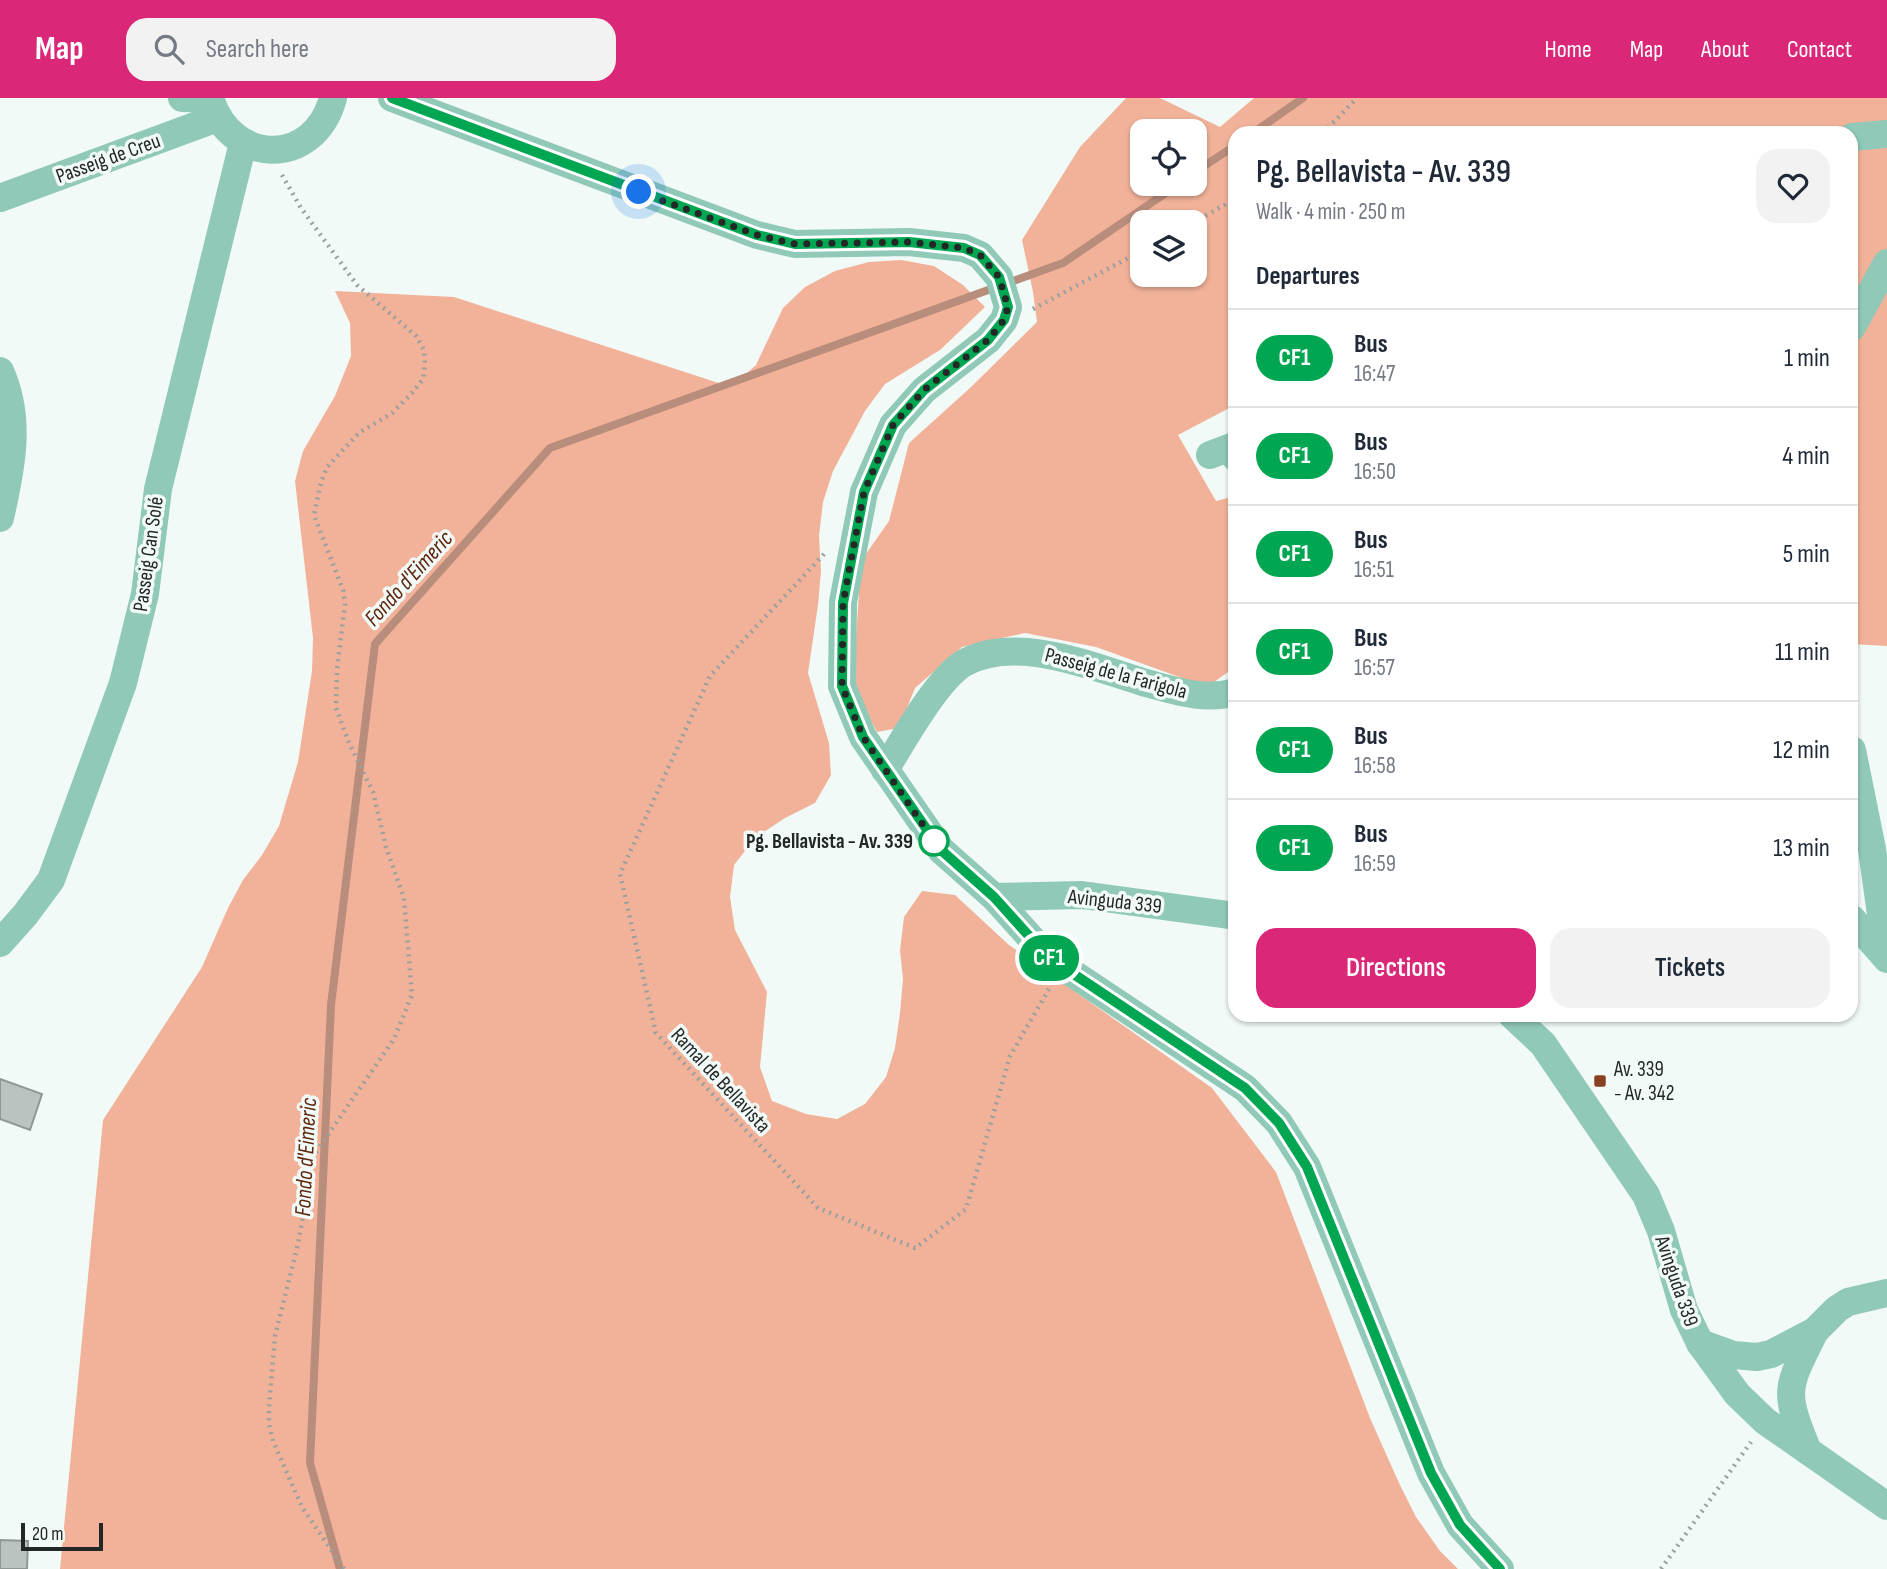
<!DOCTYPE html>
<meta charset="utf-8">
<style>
body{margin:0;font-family:"Sofia Sans Condensed",sans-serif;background:#f2f2f3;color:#1f2937;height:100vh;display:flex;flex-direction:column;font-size:26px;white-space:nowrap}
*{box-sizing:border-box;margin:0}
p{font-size:23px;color:#747a83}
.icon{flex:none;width:38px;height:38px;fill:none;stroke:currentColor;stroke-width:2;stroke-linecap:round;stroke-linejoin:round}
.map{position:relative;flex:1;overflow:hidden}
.sheet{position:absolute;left:1228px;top:28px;width:630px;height:896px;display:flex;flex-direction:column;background:#fff;border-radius:21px;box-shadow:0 2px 5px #0004}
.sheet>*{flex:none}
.badge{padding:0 14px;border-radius:23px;font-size:24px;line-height:46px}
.tools{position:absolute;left:1130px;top:21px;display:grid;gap:14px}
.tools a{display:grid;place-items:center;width:77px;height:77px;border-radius:14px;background:#fff;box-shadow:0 2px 5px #0004;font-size:35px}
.scale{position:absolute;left:21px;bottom:18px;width:82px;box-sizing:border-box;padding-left:7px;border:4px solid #232725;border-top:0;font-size:19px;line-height:24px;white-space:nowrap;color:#232725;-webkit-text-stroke:5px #f1faf7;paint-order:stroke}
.you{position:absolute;width:35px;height:35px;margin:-18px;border:5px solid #fff;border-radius:50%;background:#1a73e8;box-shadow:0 0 0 10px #1a73e833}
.map>.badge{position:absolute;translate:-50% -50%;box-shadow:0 0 0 4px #fff}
h2{padding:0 28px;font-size:26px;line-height:63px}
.round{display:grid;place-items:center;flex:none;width:74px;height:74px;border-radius:21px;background:#f2f2f3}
.overview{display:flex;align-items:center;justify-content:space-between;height:119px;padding:0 28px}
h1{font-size:33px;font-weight:600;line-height:52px}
.action{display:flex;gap:14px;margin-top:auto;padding:14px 28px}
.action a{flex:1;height:80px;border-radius:21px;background:#db2777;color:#fff;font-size:28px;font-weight:600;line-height:80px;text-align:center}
.action a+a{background:#f2f2f3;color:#1f2937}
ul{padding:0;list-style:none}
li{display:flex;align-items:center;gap:21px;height:98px;padding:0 28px;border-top:2px solid #e0e1e3}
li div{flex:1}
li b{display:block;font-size:26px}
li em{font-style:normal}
li .badge{min-width:77px;font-weight:700;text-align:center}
header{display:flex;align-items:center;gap:42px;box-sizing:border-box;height:98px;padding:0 35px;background:#db2777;color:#fff}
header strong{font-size:33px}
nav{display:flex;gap:38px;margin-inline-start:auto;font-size:24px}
.search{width:490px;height:63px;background:#f2f2f3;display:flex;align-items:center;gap:18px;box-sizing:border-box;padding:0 24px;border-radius:21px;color:#747a83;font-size:26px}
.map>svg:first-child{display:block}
.forest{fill:#f2b299;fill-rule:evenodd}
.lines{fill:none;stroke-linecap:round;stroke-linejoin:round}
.stream{stroke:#b98d7b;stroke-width:8}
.building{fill:#bbc3c0;stroke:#909895;stroke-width:2}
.path{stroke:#99a09e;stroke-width:4.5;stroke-dasharray:2 5;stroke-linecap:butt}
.minor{stroke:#90c9b8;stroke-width:28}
.line-casing{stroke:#fff;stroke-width:16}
.line{stroke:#00a651;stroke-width:10}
.walk{stroke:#232725;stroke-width:7;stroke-dasharray:0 12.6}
.stop-dot{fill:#fff;stroke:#00a651;stroke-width:3.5}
.poi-dot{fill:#894123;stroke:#f1faf7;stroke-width:2.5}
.labels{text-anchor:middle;stroke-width:7;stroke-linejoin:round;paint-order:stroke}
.street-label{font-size:21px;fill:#232725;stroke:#f1faf7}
.stop-label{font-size:21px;font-weight:bold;fill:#232725;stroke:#f1faf7;text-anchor:end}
.poi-label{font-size:21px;fill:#232725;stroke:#f1faf7;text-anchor:start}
.water-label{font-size:23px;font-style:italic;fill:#5f260d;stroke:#f1faf7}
</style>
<header>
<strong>Map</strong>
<div class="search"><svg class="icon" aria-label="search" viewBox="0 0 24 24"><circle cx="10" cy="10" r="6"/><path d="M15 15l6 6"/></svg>Search here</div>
<nav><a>Home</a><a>Map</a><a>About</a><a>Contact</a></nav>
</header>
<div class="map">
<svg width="1887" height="1471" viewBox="0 0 1887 1471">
<rect width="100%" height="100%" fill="#f1faf7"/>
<!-- forest -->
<g class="forest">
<path d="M1126,0h34l60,29 34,-29h633v548l-35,-2v-511h-616l-1,272 -57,30 38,66 19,-5v171l-28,20 -111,-40 -71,-14 -63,14 -47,41 -16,40 -22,4 -24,-47 8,-124 28,-40 20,-78 61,-55 67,-66 -4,-30 -11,-52 58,-93zM1143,33h52v53h-52zM1143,124h52v53h-52z"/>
<path d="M901,162l33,6 29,19 22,22 -45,43 -55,34 -20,27 -32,60 -10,31 -4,34 2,35 -3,34 -10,68 21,70 2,32 -16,28 -30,15 -30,20 -21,27 -4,32 5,33 32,62 -7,75 12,34 34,13 31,5 28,-15 21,-27 9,-29 5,-35 3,-34 -3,-29 4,-33 18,-26 33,4 54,50 203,143 64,84 94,246 29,65 17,34 24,34 18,18h-1398l43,-449 99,-153 26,-59 15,-28 19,-25 17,-29 19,-64 14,-91 1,-33 -18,-157 8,-30 32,-55 16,-40 -1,-33 -15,-32 119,6 277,90 25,-22 27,-57 22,-21 30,-16 34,-9z"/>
</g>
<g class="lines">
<!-- stream -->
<g class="stream">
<path d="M1253,35l50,-35"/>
<path d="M1195,74l41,-27"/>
<path d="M340,1471l-30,-106 21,-458 44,-361 175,-196 513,-185 116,-79"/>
</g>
</g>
<!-- building -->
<g class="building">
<path d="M0,981l42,15 -12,36 -30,-11z"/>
<path d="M0,1442l28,1 -1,28h-27z"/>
</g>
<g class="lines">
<!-- path -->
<g class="path">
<path d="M1323,35l34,-35"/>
<path d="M282,77l19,33 56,77 59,51 8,14 1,15 -2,14 -10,13 -21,21 -33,20 -32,34 -6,15 -7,33 29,75 2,14 -8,65 -1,39 13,35 24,49 13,55 18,51 8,97 -18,44 -80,116 -16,89 -23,92 -6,71v17l4,17 29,66 42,62"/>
<path d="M1193,124l43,-23"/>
<path d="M1033,211l110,-59"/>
<path d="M824,456l-114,122 -90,198 36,159 162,175 97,40 51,-39 44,-153 39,-67"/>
<path d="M1661,1471l90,-127"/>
</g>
<!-- minor -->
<g class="minor">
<path d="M182,0l28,1"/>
<path d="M210,0c21,68 104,70 123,0"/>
<path d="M392,0l365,137 38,9 114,-2 55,6 16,7 19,22 9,30 -4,13 -16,20 -64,50 -31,35 -29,67 -21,110 -1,84 21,51 78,113 53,47 54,60 197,131 34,35 28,44 124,306 29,52 40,44"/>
<path d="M1852,39l35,-3"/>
<path d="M0,100l217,-80"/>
<path d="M1852,229l35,-64"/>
<path d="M0,273c22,48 11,98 0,147"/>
<path d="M1210,357l21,-8 5,11"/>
<path d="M1852,652l20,99 15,109"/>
<path d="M885,672c17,-28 52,-91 79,-107 53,-29 129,4 182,20 30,8 59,18 90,9"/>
<path d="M994,799l88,-2 154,21"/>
<path d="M1852,821l35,40"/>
<path d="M0,845l25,-28 26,-35 72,-197 22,-89 13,-105 85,-346"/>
<path d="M1512,917l31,29 103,151 15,36 23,79 16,33 37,51 28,27 122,85"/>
<path d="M1700,1245l33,12 24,2 14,-3 44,-23 22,-22 11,-7 39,-9"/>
<path d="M1808,1353c-25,-61 -22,-62 7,-120"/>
</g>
</g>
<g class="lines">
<!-- line casing -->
<g class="line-casing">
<path id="line" d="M392,0l365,137 38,9 114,-2 55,6 16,7 19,22 9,30 -4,13 -16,20 -64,50 -31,35 -29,67 -21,111 -1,83 21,51 78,113 53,47 54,60 197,131 34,35 28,44 124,306 29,52 40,44"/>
</g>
<!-- line -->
<use href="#line" class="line"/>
<!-- walk -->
<path class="walk" d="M639,94l118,43 38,9 114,-2 55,6 16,7 19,22 9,30 -4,13 -16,20 -64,50 -31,35 -29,67 -21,111 -1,83 21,51 71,104"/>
</g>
<!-- markers -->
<circle class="stop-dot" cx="934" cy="743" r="14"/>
<rect class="poi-dot" x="1593" y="976" width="14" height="14" rx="3.5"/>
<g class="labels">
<!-- street labels -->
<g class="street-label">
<text transform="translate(108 60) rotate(-20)" y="7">Passeig de Creu</text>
<text transform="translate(148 456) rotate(-82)" y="7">Passeig Can Solé</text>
<text transform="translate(1116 575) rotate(15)" y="7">Passeig de la Farigola</text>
<text transform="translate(1115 803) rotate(6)" y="7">Avinguda 339</text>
<text transform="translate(721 982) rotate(47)" y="7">Ramal de Bellavista</text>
<text transform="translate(1677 1183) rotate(71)" y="7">Avinguda 339</text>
</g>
<!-- stop labels -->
<g class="stop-label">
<text x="913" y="750">Pg. Bellavista - Av. 339</text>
</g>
<!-- poi labels -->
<g class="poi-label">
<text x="1614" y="978">Av. 339<tspan x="1614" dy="24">- Av. 342</tspan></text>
</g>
<!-- water labels -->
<g class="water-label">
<text transform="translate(408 480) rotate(-48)" y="8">Fondo d'Eimeric</text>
<text transform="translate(305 1059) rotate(-87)" y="8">Fondo d'Eimeric</text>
</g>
</g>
</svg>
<div class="tools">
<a><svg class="icon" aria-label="locate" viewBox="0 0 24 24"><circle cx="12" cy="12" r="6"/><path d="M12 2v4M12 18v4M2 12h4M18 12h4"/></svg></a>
<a><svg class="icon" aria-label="layers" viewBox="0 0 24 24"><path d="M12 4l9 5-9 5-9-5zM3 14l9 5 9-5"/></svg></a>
</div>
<div class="scale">20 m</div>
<div class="you" style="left:639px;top:94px"></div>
<b class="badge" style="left:1049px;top:860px;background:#00a651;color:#fff">CF1</b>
<section class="sheet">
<div class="overview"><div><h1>Pg. Bellavista - Av. 339</h1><p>Walk · 4 min · 250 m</p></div><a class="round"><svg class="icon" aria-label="heart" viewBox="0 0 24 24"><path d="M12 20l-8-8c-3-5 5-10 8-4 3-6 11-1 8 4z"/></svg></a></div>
<h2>Departures</h2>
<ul>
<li><span class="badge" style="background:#00a651;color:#fff">CF1</span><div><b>Bus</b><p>16:47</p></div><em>1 min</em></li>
<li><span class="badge" style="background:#00a651;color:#fff">CF1</span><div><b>Bus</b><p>16:50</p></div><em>4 min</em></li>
<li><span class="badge" style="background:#00a651;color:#fff">CF1</span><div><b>Bus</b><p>16:51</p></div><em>5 min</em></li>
<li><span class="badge" style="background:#00a651;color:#fff">CF1</span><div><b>Bus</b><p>16:57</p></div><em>11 min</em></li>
<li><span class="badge" style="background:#00a651;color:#fff">CF1</span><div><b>Bus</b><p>16:58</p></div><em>12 min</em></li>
<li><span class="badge" style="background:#00a651;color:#fff">CF1</span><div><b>Bus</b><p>16:59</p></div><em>13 min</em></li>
</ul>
<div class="action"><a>Directions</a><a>Tickets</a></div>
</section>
</div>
